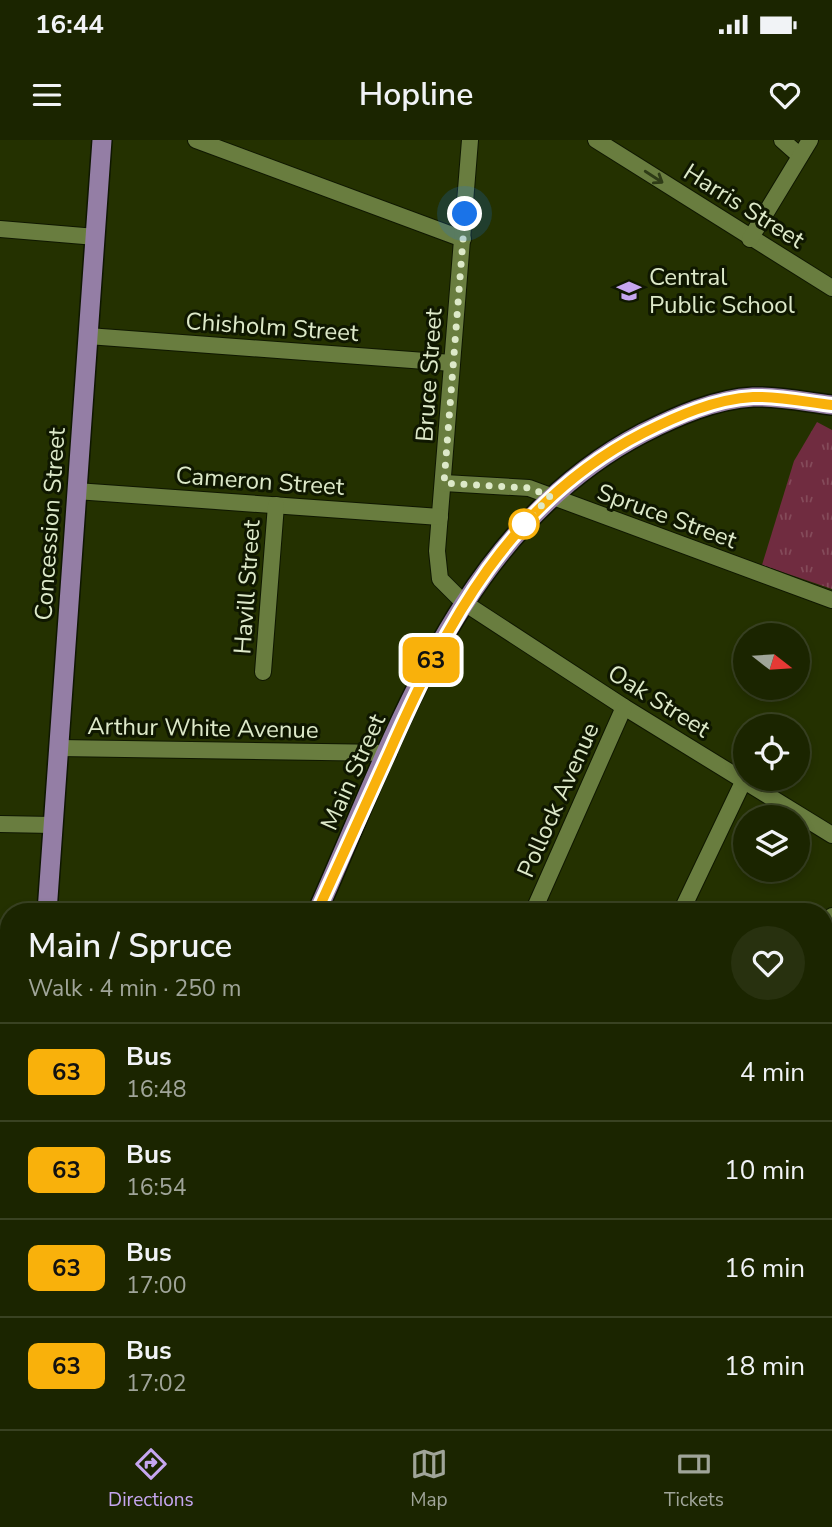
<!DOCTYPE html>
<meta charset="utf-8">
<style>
body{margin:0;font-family:"Nunito Sans",sans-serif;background:#28310f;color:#f1f3f6;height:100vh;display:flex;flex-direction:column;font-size:26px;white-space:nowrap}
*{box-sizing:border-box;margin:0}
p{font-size:23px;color:#a0a599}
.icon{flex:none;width:38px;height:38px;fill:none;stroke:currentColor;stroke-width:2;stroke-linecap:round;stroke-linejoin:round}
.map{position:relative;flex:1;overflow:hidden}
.side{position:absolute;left:0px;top:763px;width:833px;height:527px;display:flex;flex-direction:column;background:#1b2500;border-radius:28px 28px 0 0;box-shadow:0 4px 10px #0003,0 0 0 2px #394222}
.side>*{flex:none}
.badge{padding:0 14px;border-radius:10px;font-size:24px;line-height:46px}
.needle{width:46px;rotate:107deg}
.fabs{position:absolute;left:733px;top:483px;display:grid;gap:14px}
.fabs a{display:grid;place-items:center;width:77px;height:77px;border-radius:50%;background:#1b2500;box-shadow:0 4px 10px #0003,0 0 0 2px #394222;font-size:35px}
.you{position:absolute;width:35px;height:35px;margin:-18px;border:5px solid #fff;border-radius:50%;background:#1a73e8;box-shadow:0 0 0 10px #1a73e833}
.map>.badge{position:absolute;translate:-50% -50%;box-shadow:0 0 0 4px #fff}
.round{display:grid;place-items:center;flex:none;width:74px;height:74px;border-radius:37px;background:#28310f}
.headline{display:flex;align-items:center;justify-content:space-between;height:119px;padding:0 28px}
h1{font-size:33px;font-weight:600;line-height:52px}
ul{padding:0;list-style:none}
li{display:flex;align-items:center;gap:21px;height:98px;padding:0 28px;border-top:2px solid #394222}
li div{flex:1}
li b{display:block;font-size:26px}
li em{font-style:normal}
li .badge{min-width:77px;font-weight:700;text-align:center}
.status{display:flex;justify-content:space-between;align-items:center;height:49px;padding:0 35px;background:#1b2500;direction:ltr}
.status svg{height:19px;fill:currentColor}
header{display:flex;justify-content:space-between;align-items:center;height:91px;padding:0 28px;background:#1b2500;font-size:32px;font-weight:600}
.menu{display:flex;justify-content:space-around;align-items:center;height:98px;border-top:2px solid #394222;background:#1b2500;font-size:19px;color:#a0a599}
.menu a{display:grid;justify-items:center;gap:4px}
.menu .active{color:#c6a6f0}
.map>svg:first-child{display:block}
.park{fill:url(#park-tufts)}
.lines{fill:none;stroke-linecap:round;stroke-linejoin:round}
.minor-casing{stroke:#0f1700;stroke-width:18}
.major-casing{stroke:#0f1700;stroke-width:22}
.minor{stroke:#697d3f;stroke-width:16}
.major{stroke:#947ea5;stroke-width:19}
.oneway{stroke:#2e3b16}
.line-casing{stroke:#fff;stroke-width:16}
.line{stroke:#f9b10b;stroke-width:10}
.walk{stroke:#dde9c9;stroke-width:7;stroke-dasharray:0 12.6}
.stop-dot{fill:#fff;stroke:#f9b10b;stroke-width:3.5}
.labels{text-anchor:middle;stroke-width:6;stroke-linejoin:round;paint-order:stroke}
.street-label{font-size:24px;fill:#dde9c9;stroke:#0f1700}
.poi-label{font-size:24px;fill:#dde9c9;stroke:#0f1700;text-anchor:start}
</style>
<div class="status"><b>16:44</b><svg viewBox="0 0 49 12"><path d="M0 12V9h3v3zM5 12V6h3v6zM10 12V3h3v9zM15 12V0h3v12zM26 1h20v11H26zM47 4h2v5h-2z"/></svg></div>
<header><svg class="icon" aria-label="menu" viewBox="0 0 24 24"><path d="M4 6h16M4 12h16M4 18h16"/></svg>Hopline<svg class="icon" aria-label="heart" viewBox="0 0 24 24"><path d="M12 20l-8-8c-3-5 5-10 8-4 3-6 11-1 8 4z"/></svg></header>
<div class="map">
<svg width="832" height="1289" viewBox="0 0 832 1289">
<defs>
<pattern id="park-tufts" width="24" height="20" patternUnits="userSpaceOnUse" patternTransform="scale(1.75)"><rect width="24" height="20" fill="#702c40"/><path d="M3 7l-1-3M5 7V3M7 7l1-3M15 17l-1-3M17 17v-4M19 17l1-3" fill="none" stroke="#844b5a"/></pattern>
</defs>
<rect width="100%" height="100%" fill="#243100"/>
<!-- park -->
<path class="park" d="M817,282l15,8v159l-70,-24 32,-104z"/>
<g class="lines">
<!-- minor casing -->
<g class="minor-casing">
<g id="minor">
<path d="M196,0l267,99"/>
<path d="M470,0l-33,411 3,28 23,23 161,105 208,128"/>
<path d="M596,0l236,148"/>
<path d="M782,0l18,16"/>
<path d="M0,89l96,8"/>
<path d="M750,99l60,-99"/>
<path d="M88,196l364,27"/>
<path d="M444,343l85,5 303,112"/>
<path d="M76,351l364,26"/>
<path d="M263,532l13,-167"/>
<path d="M59,608l330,5"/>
<path d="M0,684l53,1"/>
<path d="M533,772l91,-205"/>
<path d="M681,772l63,-132"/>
<path d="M824,792l8,-16"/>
<path d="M0,924l9,1"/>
<path d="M0,1072h9"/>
<path d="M0,1217h9"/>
<path d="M824,1224h8"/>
<path d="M425,1289v-8"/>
</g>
</g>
<!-- major casing -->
<g class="major-casing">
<g id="major">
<path d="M47,772l55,-772"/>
<path d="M317,772c79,-176 143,-384 326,-479 34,-17 72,-34 110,-36 26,-1 53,5 79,8"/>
<path d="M11,1289l1,-8"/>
<path d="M78,1289l3,-8"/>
</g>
</g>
<!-- minor -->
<use href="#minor" class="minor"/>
<!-- major -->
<use href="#major" class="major"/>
</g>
<!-- one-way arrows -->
<defs><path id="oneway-shaft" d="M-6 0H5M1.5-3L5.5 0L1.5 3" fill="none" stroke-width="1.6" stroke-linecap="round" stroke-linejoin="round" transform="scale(1.75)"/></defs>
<use class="oneway" href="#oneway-shaft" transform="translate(654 37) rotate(33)"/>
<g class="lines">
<!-- line casing -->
<g class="line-casing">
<path id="line" d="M317,772c24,-53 48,-106 72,-159 58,-131 121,-252 254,-320 34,-17 72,-34 110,-36 26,-1 53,5 79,8"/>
</g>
<!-- line -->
<use href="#line" class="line"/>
<!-- walk -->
<path class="walk" d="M465,74l-21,269 85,5 21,8 -30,34 4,-6"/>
</g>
<!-- icons -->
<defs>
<g id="school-bare" transform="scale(1.89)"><path d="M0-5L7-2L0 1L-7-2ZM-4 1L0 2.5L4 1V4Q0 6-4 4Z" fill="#c6a6f0" stroke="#0f1700" stroke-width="2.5" paint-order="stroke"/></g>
</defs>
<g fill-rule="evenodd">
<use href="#school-bare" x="629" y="151"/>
</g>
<!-- markers -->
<circle class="stop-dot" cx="524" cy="384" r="14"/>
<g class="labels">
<!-- street labels -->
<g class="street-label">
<text transform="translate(744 66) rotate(32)" y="8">Harris Street</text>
<text transform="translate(272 187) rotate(4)" y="8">Chisholm Street</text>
<text transform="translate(429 235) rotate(-86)" y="8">Bruce Street</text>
<text transform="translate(260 341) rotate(4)" y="8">Cameron Street</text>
<text transform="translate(667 376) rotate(20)" y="8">Spruce Street</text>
<text transform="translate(50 384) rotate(-86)" y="8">Concession Street</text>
<text transform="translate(247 447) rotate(-86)" y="8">Havill Street</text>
<text transform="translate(659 561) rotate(32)" y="8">Oak Street</text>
<text transform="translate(203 588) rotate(1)" y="8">Arthur White Avenue</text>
<text transform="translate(353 632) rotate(-66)" y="8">Main Street</text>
<text transform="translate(558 660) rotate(-66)" y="8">Pollock Avenue</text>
</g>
<!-- poi labels -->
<g class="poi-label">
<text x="649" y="145">Central<tspan x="649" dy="28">Public School</tspan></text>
</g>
</g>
</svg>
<div class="fabs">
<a><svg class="needle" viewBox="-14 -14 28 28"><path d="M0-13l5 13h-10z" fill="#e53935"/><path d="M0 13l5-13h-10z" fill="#a0a599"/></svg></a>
<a><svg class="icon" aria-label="locate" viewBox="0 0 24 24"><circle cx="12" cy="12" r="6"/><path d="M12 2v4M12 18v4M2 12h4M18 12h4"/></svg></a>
<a><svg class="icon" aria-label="layers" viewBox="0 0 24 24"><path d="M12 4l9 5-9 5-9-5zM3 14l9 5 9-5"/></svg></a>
</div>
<div class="you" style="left:465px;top:74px"></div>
<b class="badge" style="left:431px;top:520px;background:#f9b10b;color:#111">63</b>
<section class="side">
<div class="headline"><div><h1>Main / Spruce</h1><p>Walk · 4 min · 250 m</p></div><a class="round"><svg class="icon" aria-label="heart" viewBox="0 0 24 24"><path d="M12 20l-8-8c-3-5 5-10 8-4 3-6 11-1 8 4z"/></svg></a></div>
<ul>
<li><span class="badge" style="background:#f9b10b;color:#111">63</span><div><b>Bus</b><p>16:48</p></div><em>4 min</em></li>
<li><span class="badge" style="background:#f9b10b;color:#111">63</span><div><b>Bus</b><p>16:54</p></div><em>10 min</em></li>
<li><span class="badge" style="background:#f9b10b;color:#111">63</span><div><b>Bus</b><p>17:00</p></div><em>16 min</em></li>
<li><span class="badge" style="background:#f9b10b;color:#111">63</span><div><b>Bus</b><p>17:02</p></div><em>18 min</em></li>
</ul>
</section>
</div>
<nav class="menu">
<a class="active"><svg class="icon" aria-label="directions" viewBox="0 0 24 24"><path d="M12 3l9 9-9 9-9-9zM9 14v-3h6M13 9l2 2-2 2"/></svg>Directions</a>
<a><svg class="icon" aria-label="map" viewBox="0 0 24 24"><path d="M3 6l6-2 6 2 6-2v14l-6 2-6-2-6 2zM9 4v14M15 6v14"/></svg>Map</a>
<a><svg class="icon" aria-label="tickets" viewBox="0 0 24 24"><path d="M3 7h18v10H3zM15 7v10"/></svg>Tickets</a>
</nav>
